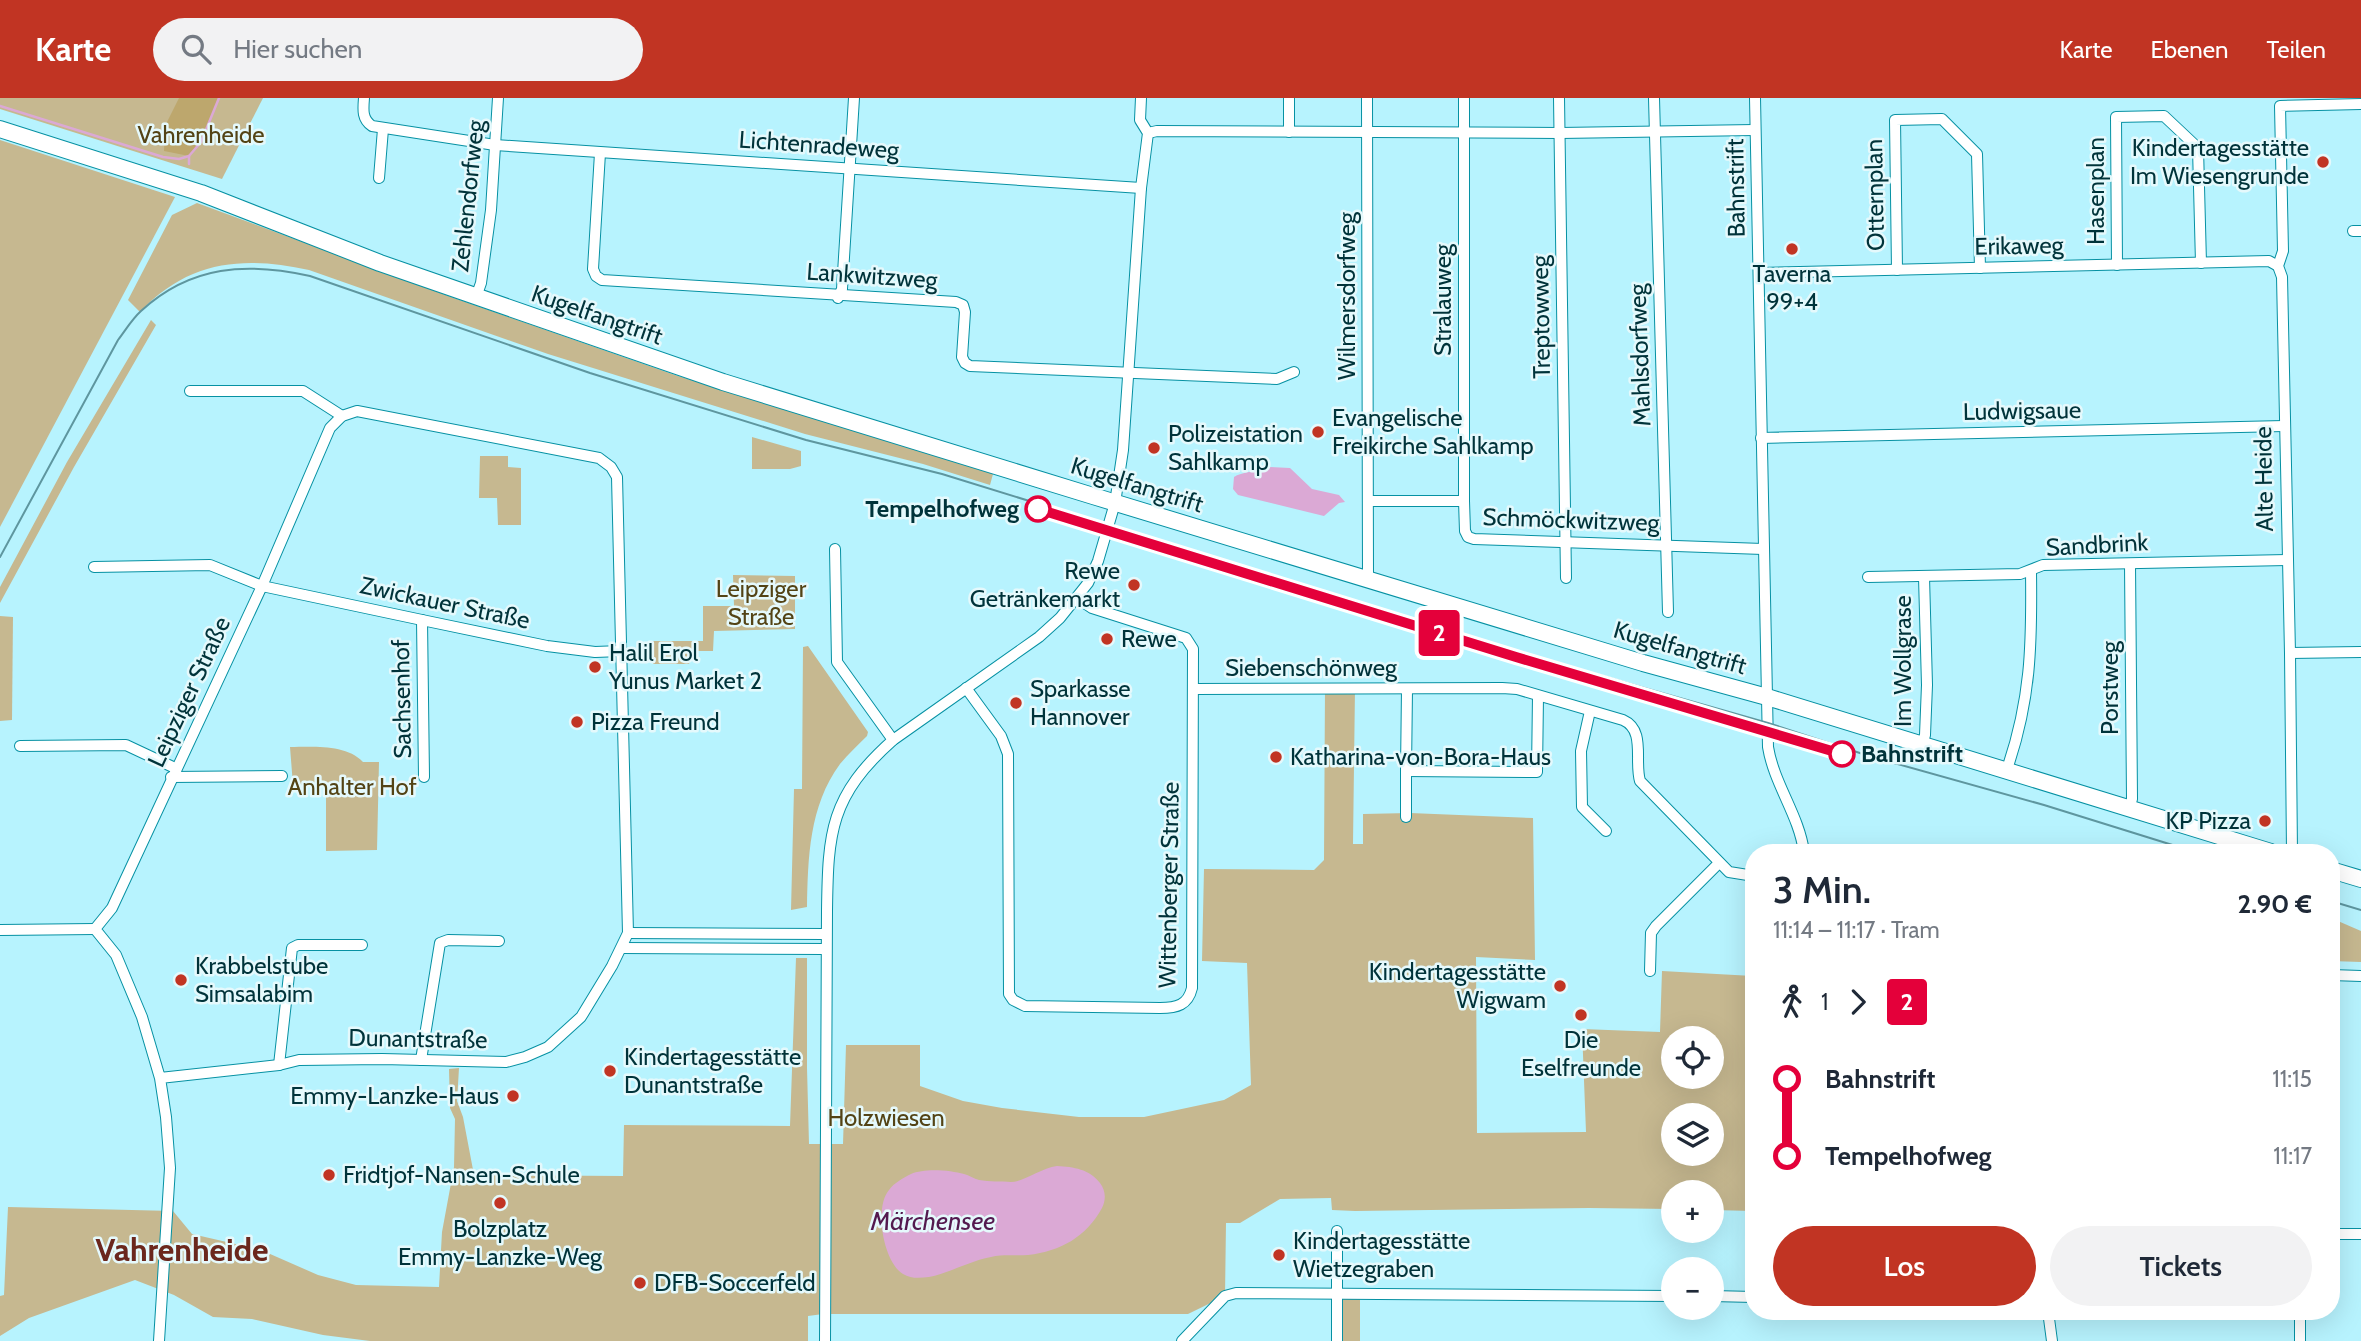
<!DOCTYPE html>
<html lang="de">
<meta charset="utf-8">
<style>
body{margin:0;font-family:Cabin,sans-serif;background:#f2f2f3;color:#1f2937;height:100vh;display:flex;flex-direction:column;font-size:26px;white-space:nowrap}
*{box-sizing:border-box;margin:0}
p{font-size:23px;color:#747a83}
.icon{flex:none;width:38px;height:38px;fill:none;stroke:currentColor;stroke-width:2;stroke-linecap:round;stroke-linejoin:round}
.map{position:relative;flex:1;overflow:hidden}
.side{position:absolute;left:1745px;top:746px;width:595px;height:476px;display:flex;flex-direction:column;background:#fff;border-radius:28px;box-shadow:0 7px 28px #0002}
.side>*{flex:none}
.badge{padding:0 14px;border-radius:5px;font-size:24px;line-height:46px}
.controls{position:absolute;left:1661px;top:928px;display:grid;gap:14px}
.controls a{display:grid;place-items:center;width:63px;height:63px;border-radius:50%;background:#fff;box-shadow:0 7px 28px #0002;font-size:35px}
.map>.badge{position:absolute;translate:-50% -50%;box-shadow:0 0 0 4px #fff}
.legs{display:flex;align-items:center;gap:10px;height:77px;padding:0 28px;font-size:23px}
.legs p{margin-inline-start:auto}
.overview{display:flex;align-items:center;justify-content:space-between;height:119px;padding:0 28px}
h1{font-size:38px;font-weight:600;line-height:52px}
.button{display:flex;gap:14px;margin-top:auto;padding:14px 28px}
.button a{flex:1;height:80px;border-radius:42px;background:#c13423;color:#fff;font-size:28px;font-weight:600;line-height:80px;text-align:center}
.button a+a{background:#f2f2f3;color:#1f2937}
ul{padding:0 28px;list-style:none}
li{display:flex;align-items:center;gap:24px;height:77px;font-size:26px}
li i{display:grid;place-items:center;width:10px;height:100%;margin:0 9px;background:currentColor}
li i::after{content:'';width:18px;height:18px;margin:-9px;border:5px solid;border-radius:50%;background:#fff}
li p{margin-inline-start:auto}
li:first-child i{background:linear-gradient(#0000 50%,currentColor 0)}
li:last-child i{background:linear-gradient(currentColor 50%,#0000 0)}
header{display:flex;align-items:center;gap:42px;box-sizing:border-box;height:98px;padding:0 35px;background:#c13423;color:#fff}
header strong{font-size:33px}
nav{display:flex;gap:38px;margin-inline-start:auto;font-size:24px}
.search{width:490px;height:63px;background:#f2f2f3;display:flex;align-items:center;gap:18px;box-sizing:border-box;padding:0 24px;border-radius:38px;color:#747a83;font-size:26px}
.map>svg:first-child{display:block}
.green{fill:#c6b890;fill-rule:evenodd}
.forest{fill:#bda76d}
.water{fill:#dba9d5}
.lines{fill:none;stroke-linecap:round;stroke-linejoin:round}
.stream{stroke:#dba9d5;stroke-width:2.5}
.street-casing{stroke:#0691a3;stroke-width:12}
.secondary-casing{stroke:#0691a3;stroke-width:18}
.street{stroke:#fff;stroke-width:10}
.secondary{stroke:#fff;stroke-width:16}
.tram{stroke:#5e969f;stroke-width:2}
.line-1-casing{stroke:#fff;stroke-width:16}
.line-1{stroke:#e4003a;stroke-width:10}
.poi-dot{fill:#c13423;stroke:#e5f9fc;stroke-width:2.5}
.stop-1-dot{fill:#fff;stroke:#e4003a;stroke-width:3.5}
.labels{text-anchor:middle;stroke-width:5;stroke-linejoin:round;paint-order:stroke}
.park-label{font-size:24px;fill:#534315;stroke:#e5f9fc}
.street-label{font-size:24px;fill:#00333a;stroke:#e5f9fc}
.poi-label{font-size:24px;fill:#00333a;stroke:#e5f9fc;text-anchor:start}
.stop-label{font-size:24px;font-weight:bold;fill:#00333a;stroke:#e5f9fc;text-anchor:end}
.water-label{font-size:26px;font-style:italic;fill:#53194f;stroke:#e5f9fc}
.district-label{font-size:32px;font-weight:bold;fill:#6b271d;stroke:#e5f9fc}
</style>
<header>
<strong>Karte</strong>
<div class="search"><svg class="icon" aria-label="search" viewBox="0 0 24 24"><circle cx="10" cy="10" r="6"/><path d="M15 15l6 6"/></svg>Hier suchen</div>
<nav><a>Karte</a><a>Ebenen</a><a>Teilen</a></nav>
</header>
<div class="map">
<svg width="2361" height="1243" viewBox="0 0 2361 1243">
<rect width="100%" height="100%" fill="#b7f3fe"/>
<!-- green -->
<g class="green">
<path d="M0,0h263l-41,81 -222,-70z"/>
<path d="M0,42l175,57 -175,330z"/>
<path d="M197,105l254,94 227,79 315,98 -3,11 -67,-21 -118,-30 -257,-80 -239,-84c-65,-14 -120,-10 -169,42l-12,-12 44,-85z"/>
<path d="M151,222l5,5 -82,142 -74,136v-16l67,-125z"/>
<path d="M752,339l49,14v15l-11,3h-38z"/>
<path d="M480,358h28v11l13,1v57h-23l-1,-27h-18z"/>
<path d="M733,477l62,1v53l-81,2 -1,20h-20l-4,13h-36v-23h50v-35h31z"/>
<path d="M0,518l13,1 -1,103 -12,1z"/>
<path d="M808,548l60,86 -1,4c-9,9 -19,18 -27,28 -31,42 -32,94 -33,143l-16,3 3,-121h8l1,-142z"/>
<path d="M1355,590l-2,156h10v-30l47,-1 123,5 2,142 -59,-3 1,176 109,-1 -4,-103 78,3 2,-61 91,5v235l-41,-1v-18h-39v17l-84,-1 -234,3 -23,-1 -1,-12 -51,1 -40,24h-14l-1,73 -37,18h-365l-15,2v25h-438l-47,-6 -71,-16 -39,-2 -39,-22 -39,-15 -106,38 -29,18v-40l4,-1 4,-88 165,4 19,23 69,16 57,25 38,10 83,2 3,-55 12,-65 1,-48 -5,-11 -1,-39 10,-1 -2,33 6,16 11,58 149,1 1,-51 166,1 6,-168h11v110l2,76h34l3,-99h74v41l43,15 39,7 77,9h65l80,-17 27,-15 -4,-122 -45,-2 2,-92 110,1 10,-10 1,-171zM1673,940h39v38h-39zM1673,1017h39v38h-39z"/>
<path d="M290,649c23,0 56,-3 73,15h16l-2,88 -51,1v-65l-33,-1z"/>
<path d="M2331,820l30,13v31l-30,-1z"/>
<rect x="1337" y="1196" width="23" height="47"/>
</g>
<!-- forest -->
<path class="forest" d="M179,0h40l-18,44 -12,14 -25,-5 1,-25z"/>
<!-- water -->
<g class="water">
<path d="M1268,369l22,1 22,21 27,6 6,7 -6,1 -15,13 -86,-21 -5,-6 1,-12c7,-5 24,-6 34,-10z"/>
<path d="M1057,1068c17,1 32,3 43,17 6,8 6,17 2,25 -16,29 -41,43 -74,47 -13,1 -25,-1 -37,2 -22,4 -41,16 -62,20 -9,1 -18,2 -26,-3 -20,-12 -29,-67 -14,-84 5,-7 14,-12 22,-16 13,-6 39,-4 53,0 5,1 10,5 15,6 10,2 23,1 32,2 13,0 30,-14 46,-16z"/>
</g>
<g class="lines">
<!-- stream -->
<g class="stream">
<path d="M0,8l163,51 16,2 10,-3"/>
<path d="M189,66v-8l12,-14 18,-44"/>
</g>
<!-- street casing -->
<g class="street-casing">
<g id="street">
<path d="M364,0c-1,12 -2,21 8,28l123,19 646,43"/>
<path d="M1289,0v34"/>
<path d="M1367,0l1,480"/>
<path d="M1464,0v403"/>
<path d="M1559,0l7,480"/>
<path d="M1654,0l14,514"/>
<path d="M1755,0l13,649c6,37 31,68 36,105"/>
<path d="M1148,35l9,-2 403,2 195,-3"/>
<path d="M600,55l-7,116 3,7 6,4 354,22 7,3 2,7 -3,45 3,6 5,3 307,13 17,-7"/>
<path d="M379,80l4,-49"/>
<path d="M2353,133h8"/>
<path d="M2117,167l-1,-148 48,-1 34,32 3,115"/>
<path d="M1897,172l-2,-150 47,-1 35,35 3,114"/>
<path d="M1759,175l510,-12 9,5"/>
<path d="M476,199l5,-14 10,-73 7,-112"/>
<path d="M838,200l4,-9 12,-191"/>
<path d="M190,293h113l39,25"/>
<path d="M1761,340l523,-12"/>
<path d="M1370,403h94l1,30 3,6 6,2 289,10"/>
<path d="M835,451l2,113 56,78"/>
<path d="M94,469l116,-2 52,21 160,34 125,26 48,6 26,-1"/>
<path d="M1868,479l152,-3 23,-9 244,-5"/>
<path d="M422,522l2,157"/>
<path d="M2290,555l71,-1"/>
<path d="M966,590l35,48 7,18 1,240 4,6 12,6 135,2c17,0 28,-3 32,-20l1,-339 -7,-11 -94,-30 -15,-10"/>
<path d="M1193,591l309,-1 15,1 106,31c23,10 11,41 17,61l89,91 25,4"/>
<path d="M1407,591l-1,82 131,1 1,-76"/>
<path d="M1590,613l-9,40 1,56 24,24"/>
<path d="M1922,647l3,-10 2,-50 -3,-108"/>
<path d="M20,648l106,-1 49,23"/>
<path d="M2006,674c25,-71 26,-127 25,-201"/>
<path d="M171,679l111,-1"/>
<path d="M2129,712l3,-11 -2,-235"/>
<path d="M1406,719v-46"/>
<path d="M2292,754l-2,-199 -8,-376 -4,-11 5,-15 -3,-145 81,-2"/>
<path d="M0,832l95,-1"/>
<path d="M628,835l198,1"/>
<path d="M622,850l204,1"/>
<path d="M1650,873l1,-38 5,-7 63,-63"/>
<path d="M2331,877l30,1"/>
<path d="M421,962l19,-117 8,-3 51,1"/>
<path d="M279,967l13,-117 6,-3h64"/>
<path d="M1337,1133v110"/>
<path d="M2331,1136h30"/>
<path d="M1712,1198l42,1"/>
<path d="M2048,1213l4,30"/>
<path d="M2300,1213v30"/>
<path d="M159,1243l11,-173 -4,-51 -6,-39 -18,-61 -26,-62 -21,-26 17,-21 150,-322 68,-158 12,-12 15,-5 242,47 12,9 6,10 11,456 -16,33 -31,51 -33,30 -23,10 -19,5 -124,-3 -83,1 -20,5 -119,13"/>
<path d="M825,1243l2,-430c1,-79 3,-115 66,-171l146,-103 21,-19 28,-35 10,-22 17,-58 8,-53 18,-262 7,-55 -8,-13 1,-22"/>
<path d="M1182,1243l43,-45 11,-3 437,3"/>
</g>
</g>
<!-- secondary casing -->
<g class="secondary-casing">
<g id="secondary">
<path d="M0,31l201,64 179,70 343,119 370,114 550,167 124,34 504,155"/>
<path d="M2331,772l30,9"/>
</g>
</g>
<!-- street -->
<use href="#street" class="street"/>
<!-- secondary -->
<use href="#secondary" class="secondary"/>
<!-- tram -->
<g class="tram">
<path d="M0,459l118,-217c7,-9 14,-21 23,-29 50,-46 106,-49 169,-35l280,97 216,67 136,34 576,178 250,71 101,33 175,49 151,47"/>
<path d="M2331,803l30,9"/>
</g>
</g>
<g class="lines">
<!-- line-1 casing -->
<g class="line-1-casing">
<path id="line-1" d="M1038,411l478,148 326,97"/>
</g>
<!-- line-1 -->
<use href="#line-1" class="line-1"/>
</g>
<!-- markers -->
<g class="poi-dot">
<circle cx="2323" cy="64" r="7"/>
<circle cx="1792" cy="151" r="7"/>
<circle cx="1318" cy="334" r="7"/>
<circle cx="1154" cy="350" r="7"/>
<circle cx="1134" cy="487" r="7"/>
<circle cx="1107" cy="541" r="7"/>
<circle cx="595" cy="569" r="7"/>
<circle cx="1016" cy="605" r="7"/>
<circle cx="577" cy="624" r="7"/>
<circle cx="1276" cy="659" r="7"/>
<circle cx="2265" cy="723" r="7"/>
<circle cx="181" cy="882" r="7"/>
<circle cx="1560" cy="888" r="7"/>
<circle cx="1581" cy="917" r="7"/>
<circle cx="610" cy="973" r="7"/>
<circle cx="513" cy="998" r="7"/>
<circle cx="329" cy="1077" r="7"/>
<circle cx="500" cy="1105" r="7"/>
<circle cx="1279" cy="1157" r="7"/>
<circle cx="640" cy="1185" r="7"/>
</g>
<g class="stop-1-dot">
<circle cx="1038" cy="411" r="12"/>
<circle cx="1842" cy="656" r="12"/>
</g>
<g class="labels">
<!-- park labels -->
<g class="park-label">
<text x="201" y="45">Vahrenheide</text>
<text x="761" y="499">Leipziger<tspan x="761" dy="28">Straße</tspan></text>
<text x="352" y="697">Anhalter Hof</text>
<text x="886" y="1028">Holzwiesen</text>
</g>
<!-- street labels -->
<g class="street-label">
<text transform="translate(819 47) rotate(4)" y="8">Lichtenradeweg</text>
<text transform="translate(1736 90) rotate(-91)" y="8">Bahnstrift</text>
<text transform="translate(2096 93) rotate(-90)" y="8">Hasenplan</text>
<text transform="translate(1875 97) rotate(-91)" y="8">Otternplan</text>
<text transform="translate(468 98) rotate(-84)" y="8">Zehlendorfweg</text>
<text transform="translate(2019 148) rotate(-1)" y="8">Erikaweg</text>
<text transform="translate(872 178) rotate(4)" y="8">Lankwitzweg</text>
<text transform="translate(1347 198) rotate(-90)" y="8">Wilmersdorfweg</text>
<text transform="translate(1443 202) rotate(-90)" y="8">Stralauweg</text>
<text transform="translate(597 217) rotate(19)" y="8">Kugelfangtrift</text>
<text transform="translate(1541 219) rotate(-91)" y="8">Treptowweg</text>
<text transform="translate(1640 257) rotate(-92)" y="8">Mahlsdorfweg</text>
<text transform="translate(2022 313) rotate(-1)" y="8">Ludwigsaue</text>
<text transform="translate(2264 381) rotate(-91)" y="8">Alte Heide</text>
<text transform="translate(1137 387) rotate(17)" y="8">Kugelfangtrift</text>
<text transform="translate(1571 422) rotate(2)" y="8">Schmöckwitzweg</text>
<text transform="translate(2097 447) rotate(-3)" y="8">Sandbrink</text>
<text transform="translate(445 505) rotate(12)" y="8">Zwickauer Straße</text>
<text transform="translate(1680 550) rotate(16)" y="8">Kugelfangtrift</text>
<text transform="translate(1903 563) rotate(-90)" y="8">Im Wollgrase</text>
<text x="1311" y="578">Siebenschönweg</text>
<text transform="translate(2110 590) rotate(-90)" y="8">Porstweg</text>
<text transform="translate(189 594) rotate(-65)" y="8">Leipziger Straße</text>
<text transform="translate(402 601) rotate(-91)" y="8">Sachsenhof</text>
<text transform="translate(1169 787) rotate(-89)" y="8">Wittenberger Straße</text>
<text transform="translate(418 941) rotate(1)" y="8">Dunantstraße</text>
</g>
<!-- poi labels -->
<g class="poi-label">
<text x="2309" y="58" text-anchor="end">Kindertagesstätte<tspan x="2309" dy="28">Im Wiesengrunde</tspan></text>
<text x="1792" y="184" text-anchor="middle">Taverna<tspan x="1792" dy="28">99+4</tspan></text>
<text x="1332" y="328">Evangelische<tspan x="1332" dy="28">Freikirche Sahlkamp</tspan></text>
<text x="1168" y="344">Polizeistation<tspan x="1168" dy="28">Sahlkamp</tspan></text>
<text x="1120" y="481" text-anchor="end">Rewe<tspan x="1120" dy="28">Getränkemarkt</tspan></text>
<text x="1121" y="549">Rewe</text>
<text x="609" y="563">Halil Erol<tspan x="609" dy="28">Yunus Market 2</tspan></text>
<text x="1030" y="599">Sparkasse<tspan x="1030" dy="28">Hannover</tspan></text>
<text x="591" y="632">Pizza Freund</text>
<text x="1290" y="667">Katharina-von-Bora-Haus</text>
<text x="2251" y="731" text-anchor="end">KP Pizza</text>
<text x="195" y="876">Krabbelstube<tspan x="195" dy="28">Simsalabim</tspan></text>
<text x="1546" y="882" text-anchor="end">Kindertagesstätte<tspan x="1546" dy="28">Wigwam</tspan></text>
<text x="1581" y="950" text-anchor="middle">Die<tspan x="1581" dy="28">Eselfreunde</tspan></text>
<text x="624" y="967">Kindertagesstätte<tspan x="624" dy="28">Dunantstraße</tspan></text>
<text x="499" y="1006" text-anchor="end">Emmy-Lanzke-Haus</text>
<text x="343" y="1085">Fridtjof-Nansen-Schule</text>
<text x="500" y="1139" text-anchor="middle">Bolzplatz<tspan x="500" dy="28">Emmy-Lanzke-Weg</tspan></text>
<text x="1293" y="1151">Kindertagesstätte<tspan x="1293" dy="28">Wietzegraben</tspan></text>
<text x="654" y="1193">DFB-Soccerfeld</text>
</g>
<!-- stop labels -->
<g class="stop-label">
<text x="1019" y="419">Tempelhofweg</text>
<text x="1861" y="664" text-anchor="start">Bahnstrift</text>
</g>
<!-- water labels -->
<g class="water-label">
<text x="933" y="1132">Märchensee</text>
</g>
<!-- district labels -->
<g class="district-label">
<text x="182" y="1163">Vahrenheide</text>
</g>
</g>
</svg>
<div class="controls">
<a><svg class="icon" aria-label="locate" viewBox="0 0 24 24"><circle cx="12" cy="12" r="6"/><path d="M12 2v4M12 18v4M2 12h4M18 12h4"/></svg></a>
<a><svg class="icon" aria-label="layers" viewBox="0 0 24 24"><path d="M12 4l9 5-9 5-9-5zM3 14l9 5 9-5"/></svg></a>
<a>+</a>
<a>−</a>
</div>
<b class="badge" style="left:1439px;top:535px;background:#e4003a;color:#fff">2</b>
<section class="side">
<div class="overview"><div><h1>3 Min.</h1><p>11:14 – 11:17 · Tram</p></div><b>2.90 €</b></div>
<div class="legs"><svg class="icon" aria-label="walk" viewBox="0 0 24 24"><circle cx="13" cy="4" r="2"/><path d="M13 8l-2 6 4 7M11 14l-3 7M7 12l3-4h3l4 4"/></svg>1<svg class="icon" aria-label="forward" viewBox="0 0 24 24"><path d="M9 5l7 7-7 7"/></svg><b class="badge" style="background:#e4003a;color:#fff">2</b></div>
<ul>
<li><i style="color:#e4003a"></i><b>Bahnstrift</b><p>11:15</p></li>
<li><i style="color:#e4003a"></i><b>Tempelhofweg</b><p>11:17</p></li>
</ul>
<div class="button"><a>Los</a><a>Tickets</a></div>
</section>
</div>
